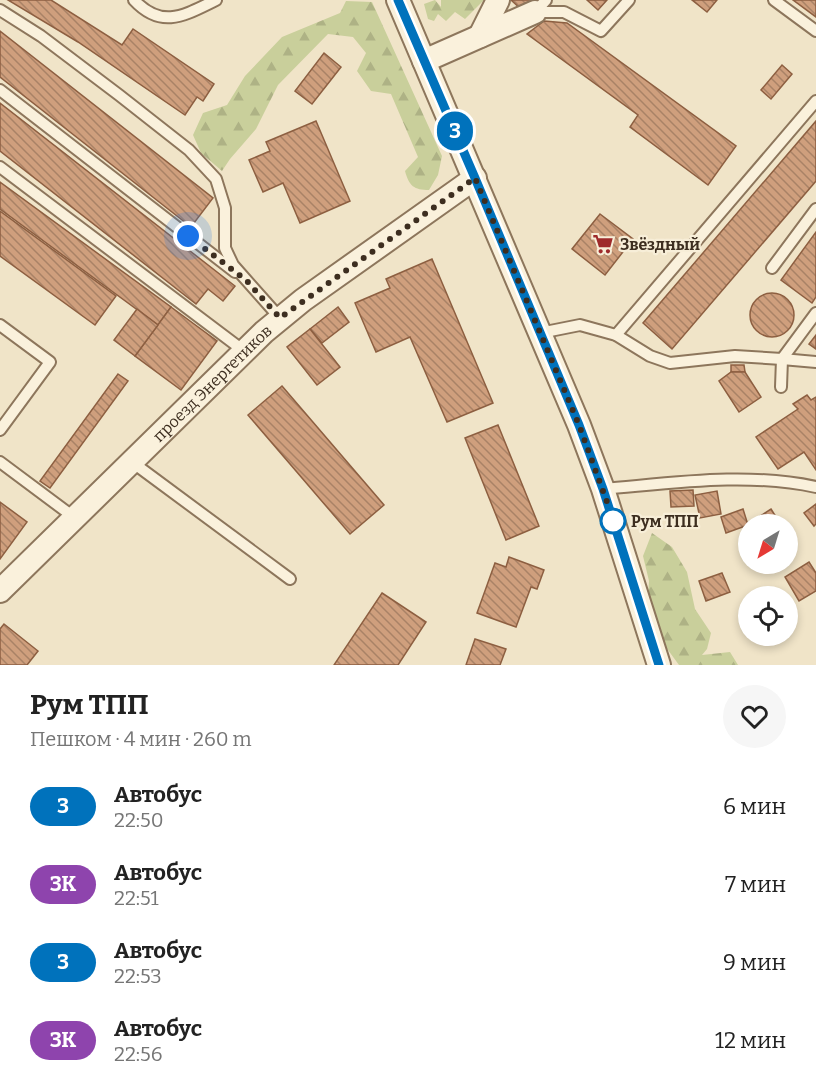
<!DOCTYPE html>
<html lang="ru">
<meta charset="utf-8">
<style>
body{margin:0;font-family:Bitter,serif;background:#f6f6f6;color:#222;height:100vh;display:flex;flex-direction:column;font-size:22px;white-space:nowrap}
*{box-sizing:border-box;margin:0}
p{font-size:20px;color:#767676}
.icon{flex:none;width:33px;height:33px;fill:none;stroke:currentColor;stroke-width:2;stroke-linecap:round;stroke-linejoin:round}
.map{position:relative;height:665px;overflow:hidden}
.sheet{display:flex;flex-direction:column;background:#fff;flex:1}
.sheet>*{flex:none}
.badge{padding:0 12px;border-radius:20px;font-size:21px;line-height:39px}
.needle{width:39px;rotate:218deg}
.controls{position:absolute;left:738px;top:514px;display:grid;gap:12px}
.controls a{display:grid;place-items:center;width:60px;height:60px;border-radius:50%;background:#fff;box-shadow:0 3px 9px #0003;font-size:30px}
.you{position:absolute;width:30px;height:30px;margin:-15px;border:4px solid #fff;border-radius:50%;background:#1a73e8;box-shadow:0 0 0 9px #1a73e833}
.map>.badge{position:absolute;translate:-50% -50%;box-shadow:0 0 0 3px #fff}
.round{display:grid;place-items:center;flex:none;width:63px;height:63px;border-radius:32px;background:#f6f6f6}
.overview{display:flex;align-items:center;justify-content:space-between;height:102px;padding:0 30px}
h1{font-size:28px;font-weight:700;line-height:45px}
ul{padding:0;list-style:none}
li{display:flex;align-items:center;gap:18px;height:78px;padding:0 30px}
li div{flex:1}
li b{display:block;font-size:22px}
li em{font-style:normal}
li .badge{min-width:66px;font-weight:700;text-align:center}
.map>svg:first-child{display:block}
.forest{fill:url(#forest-firs)}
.building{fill:url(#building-back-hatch);stroke:#8d5f41;stroke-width:1.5}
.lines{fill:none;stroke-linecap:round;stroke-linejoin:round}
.lane-casing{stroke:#8d765c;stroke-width:14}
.street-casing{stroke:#8d765c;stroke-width:26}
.lane{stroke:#faf1dc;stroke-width:10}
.street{stroke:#faf1dc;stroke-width:22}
.line-casing{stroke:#fff;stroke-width:14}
.line{stroke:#0072bc;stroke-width:9}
.walk{stroke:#3d2e20;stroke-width:6;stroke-dasharray:0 10.8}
.stop-dot{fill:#fff;stroke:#0072bc;stroke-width:3}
.labels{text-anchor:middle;stroke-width:4.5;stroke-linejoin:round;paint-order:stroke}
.poi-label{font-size:16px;font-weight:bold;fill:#3d2e20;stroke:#f7eed8;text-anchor:start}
.street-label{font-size:16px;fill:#3d2e20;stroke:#f7eed8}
.stop-label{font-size:16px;font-weight:bold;fill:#3d2e20;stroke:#f7eed8;text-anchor:start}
</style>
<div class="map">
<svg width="816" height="665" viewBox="0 0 816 665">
<defs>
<pattern id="forest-firs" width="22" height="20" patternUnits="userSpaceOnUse" patternTransform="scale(1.5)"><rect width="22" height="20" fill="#c9cf9b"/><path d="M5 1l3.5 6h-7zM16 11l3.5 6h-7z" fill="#aeb285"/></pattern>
<pattern id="building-back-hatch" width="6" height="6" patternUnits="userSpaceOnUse" patternTransform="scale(1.5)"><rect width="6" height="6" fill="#cf9f7d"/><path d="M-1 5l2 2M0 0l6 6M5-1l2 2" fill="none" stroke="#a98266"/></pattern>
</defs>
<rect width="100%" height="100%" fill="#f0e4c8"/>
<!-- forest -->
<g class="forest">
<path d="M435,0l6,7v-7h43l-19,19 -10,-7 -9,9 -8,-7 -4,7 -6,-2 -4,-15z"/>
<path d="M346,1l26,1 70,154 -4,19 -9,15c-15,0 -20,-4 -24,-19l13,-14 -27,-63 -20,-3 -14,-20 9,-18 -13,-16 -25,-3 -50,51 -22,44 -26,30 -8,12 -21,-18 -8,-18 10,-22 24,-8 18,-29 37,-39 58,-24z"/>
<path d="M652,533l20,14 15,25 8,37 16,24 -4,16 -5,6 28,-3 8,13h-59l-22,-30 -10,-25 2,-29 -6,-25z"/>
</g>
<!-- building -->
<g class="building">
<path d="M8,0h43l71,45 11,-16 81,55 -11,17 -6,-4 -12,18 -107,-73z"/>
<path d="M511,0h22l-10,11z"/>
<path d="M587,0h20l-9,10z"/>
<path d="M692,0h25l-10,12z"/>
<path d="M793,0h23v17z"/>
<path d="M544,21l23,2 169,123 -28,39 -78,-58 8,-12 -111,-81z"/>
<path d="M0,31l213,167 -22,29 -191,-150z"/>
<path d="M324,53l17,14 -29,37 -17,-13z"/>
<path d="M782,65l10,9 -21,25 -10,-9z"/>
<path d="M0,103l235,183 -12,15 -15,-12 -12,15 -196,-153z"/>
<path d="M316,121l34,80 -50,22 -17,-40 -20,9 -14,-32 21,-9 -4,-9z"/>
<path d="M816,121v60l-144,168 -29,-26z"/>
<path d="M0,182l171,125 -13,18 -158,-116z"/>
<path d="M0,211l116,85 -21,29 -95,-69z"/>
<path d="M600,214l33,25 -28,36 -33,-26z"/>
<path d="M816,232v65l-4,6 -31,-23z"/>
<path d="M432,259l61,144 -46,19 -37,-85 -34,15 -21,-49 35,-15 -4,-9z"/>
<circle cx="772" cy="315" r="22"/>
<path d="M171,307l46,34 -36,49 -46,-34z"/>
<path d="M338,307l11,15 -27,21 -12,-14z"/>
<path d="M137,309l21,16 -23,31 -21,-16z"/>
<path d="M310,329l30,38 -23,18 -30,-38z"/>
<path d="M816,335v14l-7,-5z"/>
<path d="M731,365h13l1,7h-14z"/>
<path d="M731,372h14l16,25 -22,15 -20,-31z"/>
<path d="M118,374l10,7 -78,107 -10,-7z"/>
<path d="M282,386l102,119 -34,29 -102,-119z"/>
<path d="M807,395l4,5 5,-3v73l-12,-18 -26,17 -22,-32 42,-28 -5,-5z"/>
<path d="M498,425l41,101 -33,14 -41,-102z"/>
<path d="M693,490l1,16 -23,1 -1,-16z"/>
<path d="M717,491l4,23 -21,4 -5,-23z"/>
<path d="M0,502l27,20 -27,37z"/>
<path d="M816,504v20l-2,2 -10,-13z"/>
<path d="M743,509l5,16 -22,8 -5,-16z"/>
<path d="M771,509l10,16h-24l-3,-5z"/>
<path d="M509,557l35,13 -7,19 -6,-2 -15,40 -39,-14 18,-50 11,4z"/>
<path d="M809,562l7,11v18l-17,10 -14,-24z"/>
<path d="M722,573l8,19 -24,9 -7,-20z"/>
<path d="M382,593l44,29 -28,43h-64z"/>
<path d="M4,624l34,27 -11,14h-27v-36z"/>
<path d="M475,639l31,10 -6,16h-34z"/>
</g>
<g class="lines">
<!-- lane casing -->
<g class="lane-casing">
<g id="lane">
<path d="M134,0c28,30 51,15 82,0"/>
<path d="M546,0l-11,12h29l37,19 28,-31"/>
<path d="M774,0l42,31"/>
<path d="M0,10l41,26 78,59 70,55 27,29 9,29v40l8,17 47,53"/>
<path d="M0,90l235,182"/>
<path d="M0,167l244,184"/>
<path d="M772,268l44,-59"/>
<path d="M0,325l50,37 -50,68"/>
<path d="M540,333l40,-8 36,10 34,21 20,7 65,-7 47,3 34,-46"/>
<path d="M616,335l200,-234"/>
<path d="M781,387l1,-28 34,3"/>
<path d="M0,462l75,56"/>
<path d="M132,462l158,117"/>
<path d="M603,489c71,-6 143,-17 213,-2"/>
</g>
</g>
<!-- street casing -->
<g class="street-casing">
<g id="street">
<path d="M398,0l181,425 24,64 56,176"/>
<path d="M480,36l18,-36"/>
<path d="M424,61l111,-49"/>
<path id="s1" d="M0,591l264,-259 39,-32 172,-122"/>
</g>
</g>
<!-- lane -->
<use href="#lane" class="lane"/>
<!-- street -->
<use href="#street" class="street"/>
</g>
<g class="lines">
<!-- line casing -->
<g class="line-casing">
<path id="line" d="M398,0l77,178 104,247 24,64 56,176"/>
</g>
<!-- line -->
<use href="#line" class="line"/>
<!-- walk -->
<path class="walk" d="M188,236l58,44 34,38 195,-140 104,247 36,99 -2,-3"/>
</g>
<!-- icons -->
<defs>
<g id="supermarket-bare" transform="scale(1.62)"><path d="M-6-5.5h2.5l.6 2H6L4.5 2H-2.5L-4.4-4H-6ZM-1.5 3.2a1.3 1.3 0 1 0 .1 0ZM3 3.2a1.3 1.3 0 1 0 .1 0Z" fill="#9e2a2b" stroke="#f7eed8" stroke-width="2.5" paint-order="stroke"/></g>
</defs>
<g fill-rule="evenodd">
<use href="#supermarket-bare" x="603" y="244"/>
</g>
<!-- markers -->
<circle class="stop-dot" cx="613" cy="521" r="12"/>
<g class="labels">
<!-- poi labels -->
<g class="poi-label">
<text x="620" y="250">Звёздный</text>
</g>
<!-- street labels -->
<g class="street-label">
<text dy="6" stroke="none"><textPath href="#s1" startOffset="297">проезд Энергетиков</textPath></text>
</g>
<!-- stop labels -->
<g class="stop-label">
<text x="631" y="527">Рум ТПП</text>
</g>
</g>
</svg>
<div class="controls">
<a><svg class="needle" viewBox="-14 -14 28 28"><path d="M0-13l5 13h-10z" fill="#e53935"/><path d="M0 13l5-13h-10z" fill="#767676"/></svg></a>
<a><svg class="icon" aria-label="locate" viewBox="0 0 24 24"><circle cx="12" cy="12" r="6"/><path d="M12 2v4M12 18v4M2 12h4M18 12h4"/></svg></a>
</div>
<div class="you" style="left:188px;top:236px"></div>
<b class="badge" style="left:455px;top:131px;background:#0072bc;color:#fff">3</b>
</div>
<section class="sheet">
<div class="overview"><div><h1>Рум ТПП</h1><p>Пешком · 4 мин · 260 m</p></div><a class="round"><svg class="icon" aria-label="heart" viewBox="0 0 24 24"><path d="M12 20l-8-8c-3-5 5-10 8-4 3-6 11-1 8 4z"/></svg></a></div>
<ul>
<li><span class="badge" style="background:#0072bc;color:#fff">3</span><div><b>Автобус</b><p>22:50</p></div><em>6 мин</em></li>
<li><span class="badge" style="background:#8e44ad;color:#fff">3К</span><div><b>Автобус</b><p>22:51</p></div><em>7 мин</em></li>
<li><span class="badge" style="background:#0072bc;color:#fff">3</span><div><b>Автобус</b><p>22:53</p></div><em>9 мин</em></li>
<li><span class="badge" style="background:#8e44ad;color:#fff">3К</span><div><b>Автобус</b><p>22:56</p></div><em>12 мин</em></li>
</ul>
</section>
